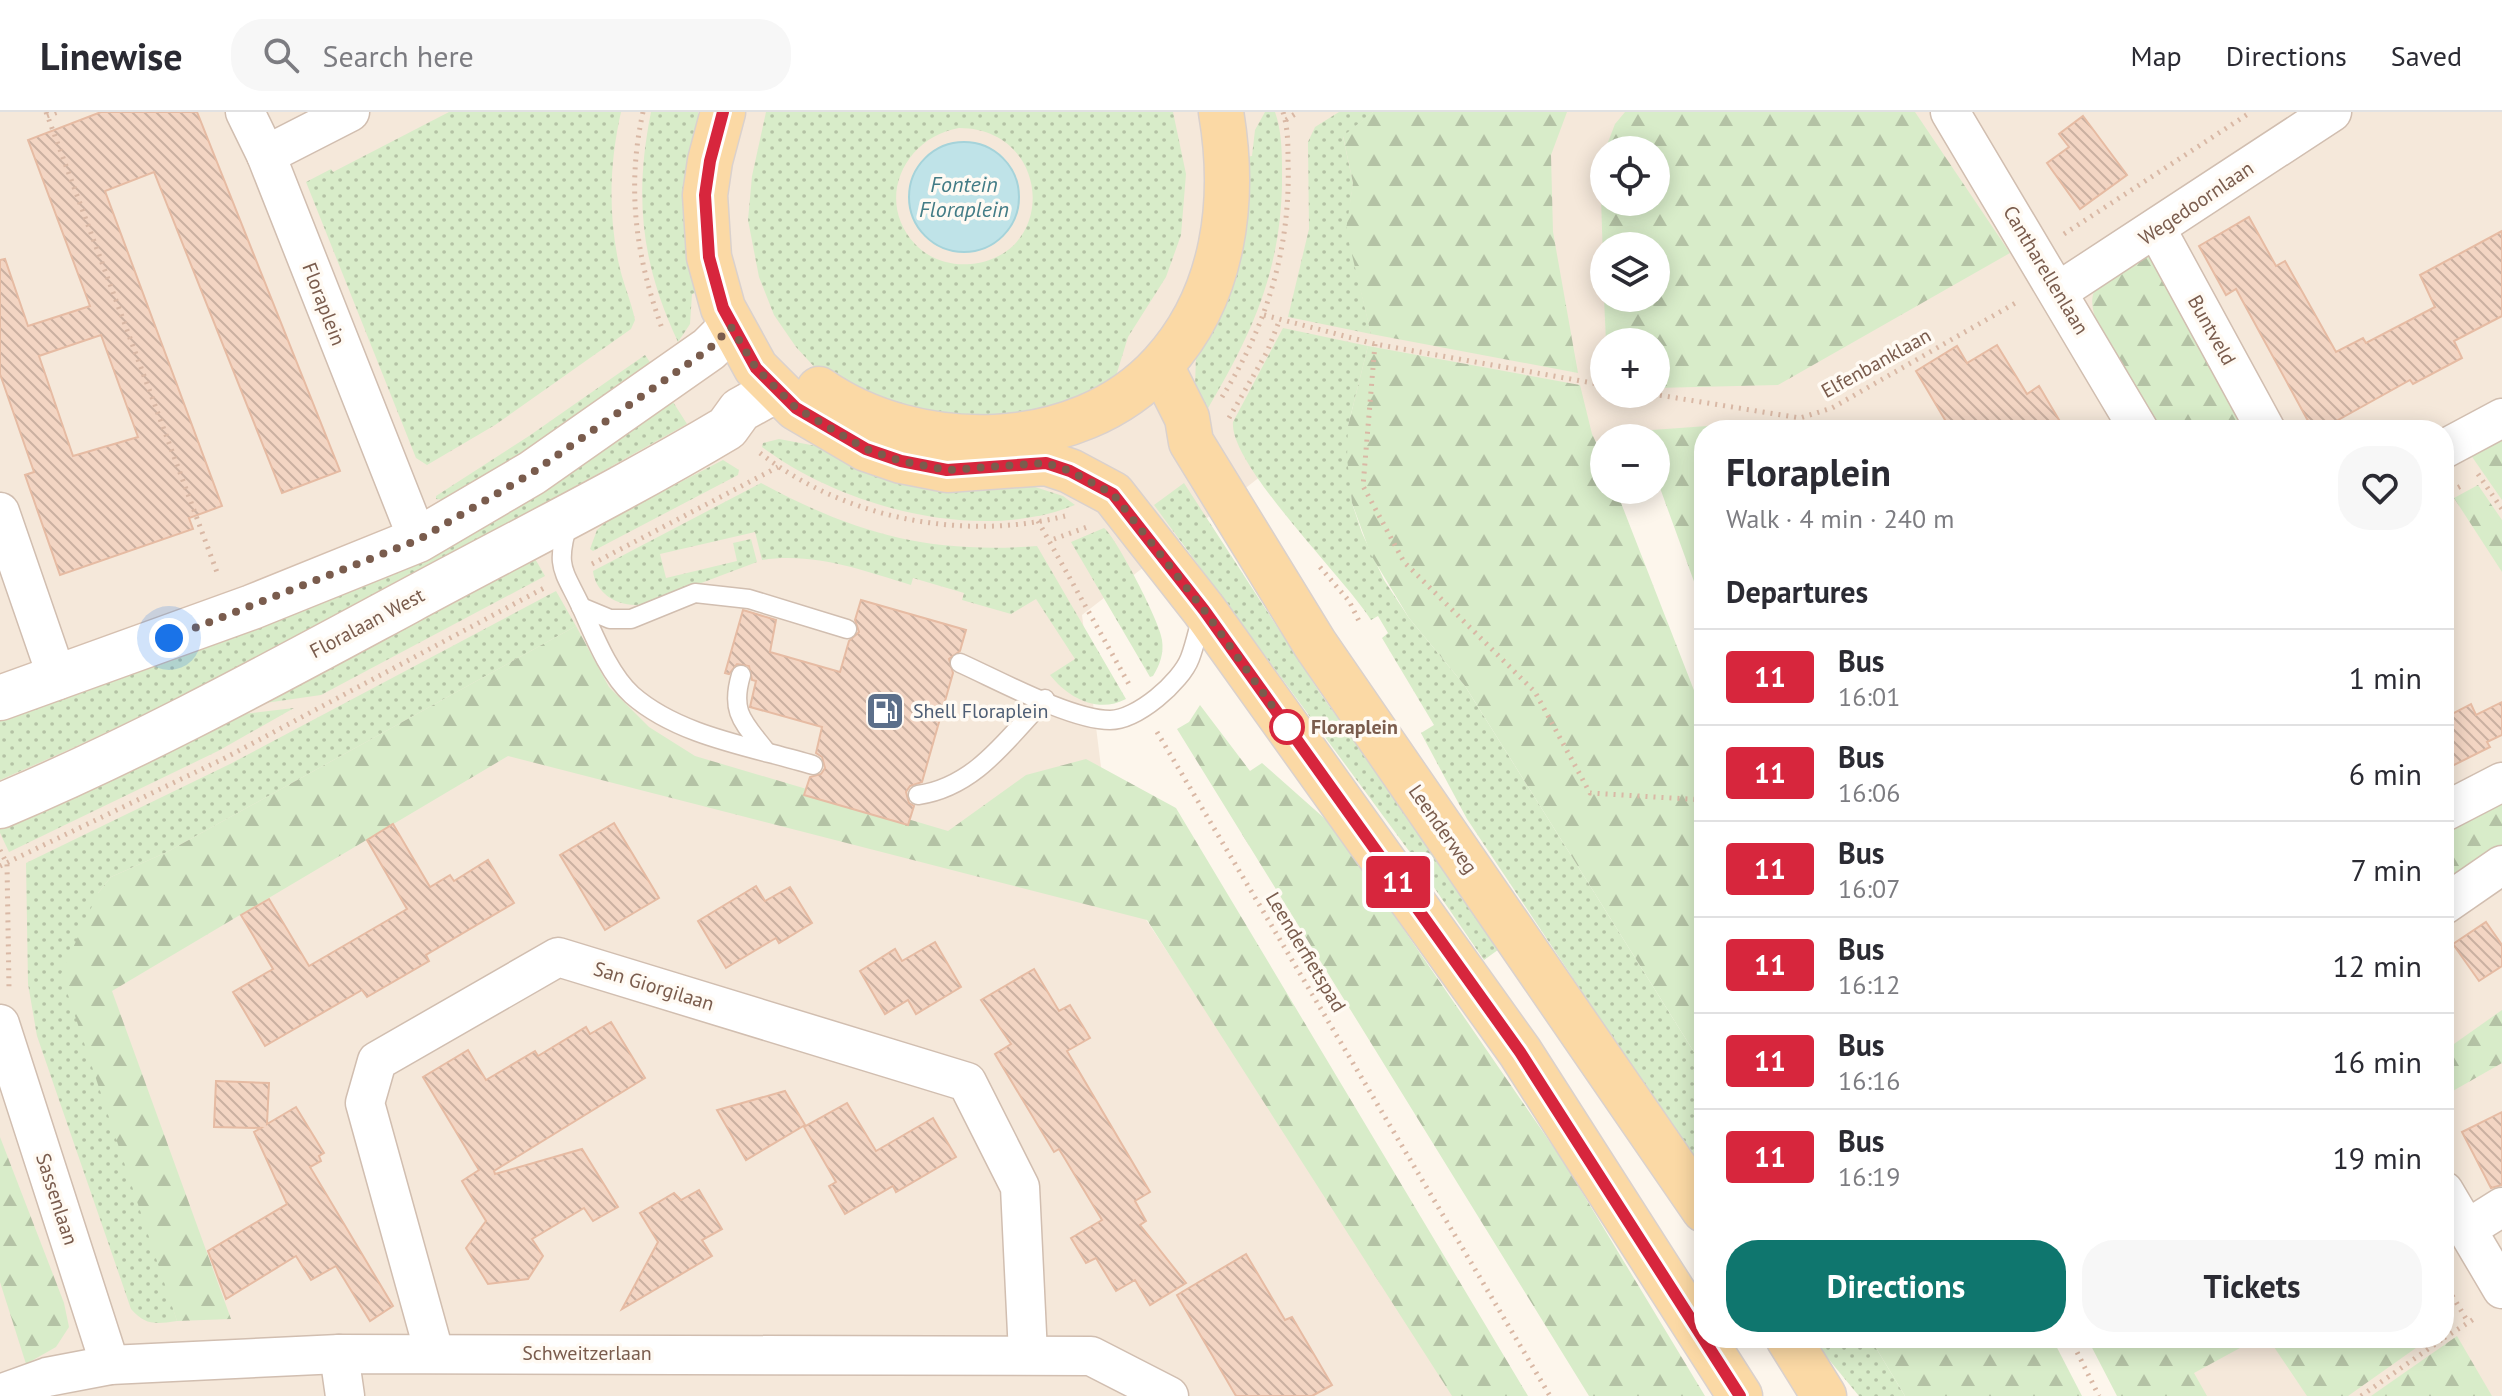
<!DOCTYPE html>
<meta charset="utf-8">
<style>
body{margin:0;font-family:"PT Sans",sans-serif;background:#f7f7f7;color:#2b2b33;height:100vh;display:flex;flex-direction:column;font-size:30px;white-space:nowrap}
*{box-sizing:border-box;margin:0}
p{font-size:26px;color:#7c7c81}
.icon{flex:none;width:44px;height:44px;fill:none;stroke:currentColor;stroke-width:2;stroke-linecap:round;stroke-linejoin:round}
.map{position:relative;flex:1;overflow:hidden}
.panel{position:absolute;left:1694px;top:308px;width:760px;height:928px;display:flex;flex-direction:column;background:#fff;border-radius:32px;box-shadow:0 4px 20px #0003}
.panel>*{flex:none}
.badge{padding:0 16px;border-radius:6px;font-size:28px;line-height:52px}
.buttons{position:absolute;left:1590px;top:24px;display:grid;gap:16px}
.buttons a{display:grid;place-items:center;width:80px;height:80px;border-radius:50%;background:#fff;box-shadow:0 4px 20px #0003;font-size:40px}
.you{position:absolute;width:40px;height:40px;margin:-20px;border:6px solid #fff;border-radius:50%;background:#1a73e8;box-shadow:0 0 0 12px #1a73e833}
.map>.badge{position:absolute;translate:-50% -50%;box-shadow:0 0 0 4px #fff}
h2{padding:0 32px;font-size:30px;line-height:72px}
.round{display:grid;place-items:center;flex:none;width:84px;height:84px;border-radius:32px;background:#f7f7f7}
.headline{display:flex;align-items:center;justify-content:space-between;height:136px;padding:0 32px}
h1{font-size:38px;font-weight:700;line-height:60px}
.primary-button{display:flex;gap:16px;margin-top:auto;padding:16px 32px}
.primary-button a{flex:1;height:92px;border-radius:32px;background:#0f766e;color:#fff;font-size:32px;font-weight:700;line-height:92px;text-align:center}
.primary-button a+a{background:#f7f7f7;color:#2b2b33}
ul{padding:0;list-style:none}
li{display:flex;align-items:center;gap:24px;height:96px;padding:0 32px;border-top:2px solid #e1e1e2}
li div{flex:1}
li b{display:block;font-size:30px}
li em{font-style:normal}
li .badge{min-width:88px;font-weight:700;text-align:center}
header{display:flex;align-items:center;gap:48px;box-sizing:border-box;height:112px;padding:0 40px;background:#fff;border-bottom:2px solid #e1e1e2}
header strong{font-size:38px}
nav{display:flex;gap:44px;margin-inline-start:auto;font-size:28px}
.search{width:560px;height:72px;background:#f7f7f7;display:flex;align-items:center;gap:20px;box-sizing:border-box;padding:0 28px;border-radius:32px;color:#7c7c81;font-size:30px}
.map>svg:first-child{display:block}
.residential{fill:#f5e8da;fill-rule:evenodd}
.grass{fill:url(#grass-dots);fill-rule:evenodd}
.forest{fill:url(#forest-firs)}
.water{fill:#bfe3e8;stroke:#a5d3da;stroke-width:2}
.building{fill:url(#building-back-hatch);stroke:#e6bba3;stroke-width:2;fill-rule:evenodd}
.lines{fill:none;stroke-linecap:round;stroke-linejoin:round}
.service-casing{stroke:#d1beb0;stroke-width:21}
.minor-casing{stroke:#d1beb0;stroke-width:41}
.secondary-casing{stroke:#d6c0b0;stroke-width:47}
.primary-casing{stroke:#dad1cd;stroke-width:47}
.path{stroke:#d9b8a5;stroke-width:5;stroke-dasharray:2 6;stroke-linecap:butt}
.service{stroke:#fff;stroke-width:18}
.minor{stroke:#fff;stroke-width:38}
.secondary{stroke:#fff;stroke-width:44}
.primary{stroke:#fbd9a5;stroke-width:44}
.line-casing{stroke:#fff;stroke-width:18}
.line{stroke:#d7263d;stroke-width:12}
.walk{stroke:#7a5c4d;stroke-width:8;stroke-dasharray:0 14.4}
.stop-dot{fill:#fff;stroke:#d7263d;stroke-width:4}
.labels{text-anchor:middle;stroke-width:7;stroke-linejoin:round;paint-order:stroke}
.street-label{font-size:20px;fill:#7a5c4d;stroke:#fffaf3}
.service-label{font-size:20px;fill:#4e5e75;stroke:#fffaf3;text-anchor:start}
.stop-label{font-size:20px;font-weight:bold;fill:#7a5c4d;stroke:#fffaf3;text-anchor:start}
.water-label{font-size:22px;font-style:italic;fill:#437c86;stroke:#fffaf3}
</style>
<header>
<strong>Linewise</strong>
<div class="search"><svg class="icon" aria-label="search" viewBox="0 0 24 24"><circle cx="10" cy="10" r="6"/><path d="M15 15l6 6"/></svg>Search here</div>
<nav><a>Map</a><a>Directions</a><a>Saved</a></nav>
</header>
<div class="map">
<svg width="2502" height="1284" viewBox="0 0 2502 1284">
<defs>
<pattern id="grass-dots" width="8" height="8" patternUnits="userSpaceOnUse" patternTransform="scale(2)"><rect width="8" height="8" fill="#d8ecc9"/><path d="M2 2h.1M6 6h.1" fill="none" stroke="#b4c2a5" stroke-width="1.8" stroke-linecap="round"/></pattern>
<pattern id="forest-firs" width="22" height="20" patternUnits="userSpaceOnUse" patternTransform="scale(2)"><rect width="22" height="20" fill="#d8ecc9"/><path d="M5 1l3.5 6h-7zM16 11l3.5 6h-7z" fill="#b4c2a5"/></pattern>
<pattern id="building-back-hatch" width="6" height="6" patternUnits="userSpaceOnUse" patternTransform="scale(2)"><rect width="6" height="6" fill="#f3d5c3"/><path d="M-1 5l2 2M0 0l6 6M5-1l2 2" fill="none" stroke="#cab0a1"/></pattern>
</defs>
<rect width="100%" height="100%" fill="#fdf6ec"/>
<!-- residential -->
<path class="residential" d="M0,0h2502v1284h-319l-34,-58h295v-908h-740l-48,8h-52v4l-250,-38 -272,211 32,256 295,447 44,78h-1453zM1604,38h52v52h-52zM1604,134h52v52h-52zM1604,230h52v52h-52z"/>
<!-- grass -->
<g class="grass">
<path d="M449,0h172c-11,49 -13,98 -3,148 4,21 13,40 17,60l-4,9 -136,96 -68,40 -11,-7 -110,-276 25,-13 2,3z"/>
<path d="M651,0h47l2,180 -8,2 -2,30 -12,18c-37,-79 -44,-145 -27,-230z"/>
<path d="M766,0h407l13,62 -5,61 -15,42 -38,60 -12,39 -37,29 -129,21 -131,-54 -23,-25 -22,-32 -15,-38 -11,-57 4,-44zM959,16c92,0 100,127 12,136 -21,2 -42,-5 -56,-20 -41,-44 -10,-107 44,-116z"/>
<path d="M1265,0h10c8,22 7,50 7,73 -2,89 -31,150 -75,225l-12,-23 1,-32 49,-198 7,-1 3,-26z"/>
<path d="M1339,0h34l-30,25 10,46 -6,47 24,104 -83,-17 21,-88 -1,-87 7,-15z"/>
<path d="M1283,216l85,18 -20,80 4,77 10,30 22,47 25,38 56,68 239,382v107l-237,-356 -46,-86 13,-8 -52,-87 6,-5 -10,-17 -7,4c-26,-42 -142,-155 -138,-198z"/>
<path d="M645,243l9,13 -199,133 -19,-2v-3l93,-60z"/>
<path d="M668,282l19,30c-225,126 -450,254 -687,356v-62z"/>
<path d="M779,327l256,48 28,9 12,9c-96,39 -233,2 -313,-58l1,-4z"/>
<path d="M723,348l16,10 -1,5 -145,76 -3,-2 7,-19 12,-11z"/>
<path d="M761,371c95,51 168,71 276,63l89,153c-28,15 -58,-1 -76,-24l25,-16 -39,-60 -25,15 -49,-14 2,-7 -51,-15 -2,7c-50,-15 -96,-33 -149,-25l-7,-28 -95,22 6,24 71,-17 -4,-18 18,-4 6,23 -109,41c-24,7 -52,-6 -55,-32z"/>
<path d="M1184,371l138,213 180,251 -18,13 -75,-109 -255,-346z"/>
<path d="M1104,416c12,9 57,96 58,112 2,13 -2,25 -9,36l-3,1 -79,-135z"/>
<path d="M534,445l11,19 -224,119 -56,8z"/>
<path d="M556,479l20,35 -409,226 -56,25 -13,16 42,307 37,121c-21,3 -31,5 -46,-12l-94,-273 -9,-52 -2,-121 204,-99z"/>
<path d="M294,596l-76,43 -209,101 -9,-19v-12l226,-105z"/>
<path d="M1811,1226h59l35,58h-46z"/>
</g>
<!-- forest -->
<g class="forest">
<path d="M1373,0h194l-16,43 2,77 25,141 -207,-39 -25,-104 7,-47 -10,-47z"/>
<path d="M1625,0h290l95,141 -232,132 -122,3v-46h-50l-2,-44h52v-52h-52v48l-4,-130 4,-12v50h52v-52h-51l10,-26z"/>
<path d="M2148,140l107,178h-96c-16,-27 -78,-109 -65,-138 8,-18 38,-30 54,-40z"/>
<path d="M1368,234l212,39 12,49 12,25v31h12l88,226v352l-239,-382 -56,-68 -38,-63 -19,-52 -5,-45 1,-32z"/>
<path d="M1776,309l3,9h-75v179l-48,-132v-39h-9v-4l5,-4z"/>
<path d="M2502,321v67l-34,-49z"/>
<path d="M2478,373l24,35v52l-48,-74z"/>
<path d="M576,514l33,61 40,40 46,29 253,75 78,-56 60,-16 90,49 352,588h-76l-305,-476 -639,-164 -396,235 119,328 -54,2 -116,-347 37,-81 13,-16 56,-25z"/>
<path d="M1200,593l50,66 12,-8 70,62 233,339 140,232h-116l-412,-667 12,-7z"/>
<path d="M2502,681v60l-58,40v-71z"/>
<path d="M2502,898v53l-58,33v-45z"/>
<path d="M0,1025l64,166 5,24 -13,20 -30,17 -26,-82z"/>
<path d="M2457,1224l35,60h-121z"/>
<path d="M1870,1226h182l30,58h-177z"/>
<path d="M2087,1226h343l-82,58h-41l-35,-52 -21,-2 -57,31 13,23h-90z"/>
</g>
<!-- water -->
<circle class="water" cx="964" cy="85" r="55"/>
<!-- building -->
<g class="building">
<path d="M101,0h96l143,359 -58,22 -128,-321 -49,19 117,315 -33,12 4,11 -133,46 -35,-100 9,-3 -34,-98v-114l5,-1 23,67 62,-20 -62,-166zM101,223l37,102 -65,19 -34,-100z"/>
<path d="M2083,4l44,59 -47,34 -33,-46 22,-16 -10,-13z"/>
<path d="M2249,105l27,49 9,-5 51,91 27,-14 3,5 69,-36 -15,-32 82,-44v85l-48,25 8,17 -49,26 -3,-4 -90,50h-7l-77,-141 -10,6 -27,-49z"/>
<path d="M1997,233l30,49 12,-8 26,44h-114l-35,-59 41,-25 10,17z"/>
<path d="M861,488l105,30 -6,21 -11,8 4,14 -31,109 -12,4 -4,6 3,11 5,3 -6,19 -104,-30 6,-18 11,-3 4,-6 -3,-11 -6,-4 6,-26 -72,-20 6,-26 -4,-1 -3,-14 -12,-2 -8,10 -4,-1 18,-63 33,10 -6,32 70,20 9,-31 10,-9 -4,-12z"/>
<path d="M2502,590v33l-15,7 3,5 -46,23v-52l27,-14 5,11z"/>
<path d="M614,711l45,75 -54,32 -45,-75z"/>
<path d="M393,712l37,63 20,-12 4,6 34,-21 26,43 -88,52 3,6 -62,36 -5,-7 -97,56 -32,-54 40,-23 -32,-54 28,-16 40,67 98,-57 -40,-69z"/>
<path d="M756,774l9,15 25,-14 22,36 -33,20 -3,-5 -50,30 -28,-47z"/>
<path d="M2486,810l16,23v21l-23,15 -26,-37z"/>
<path d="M935,830l26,45 -45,27 -8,-14 -23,14 -25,-43 35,-22 7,12z"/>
<path d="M1034,857l25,42 11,-6 20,33 -23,13 83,141 -15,9 11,20 -6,4 46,58 -36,22 -15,-25 -19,11 -20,-33 -10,5 -15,-25 31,-18 -43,-71 -5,3 -59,-98 16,-10 -30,-44z"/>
<path d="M611,910l34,56 -151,93 1,3 87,-25 36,58 -25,14 -9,-13 -52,31 11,17 -15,23 -40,5 -22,-36 20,-27 -24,-40 17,-11 -56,-93 45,-27 18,30 49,-29 3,5 48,-29 4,7z"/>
<path d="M216,969l53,2 -2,41 29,-17 28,46 -5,3 2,5 -11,6 83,139 -23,15 -34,-55 -25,14 -15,-24 -70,43 -18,-48 79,-47 -33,-72 7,-4 -47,-1z"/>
<path d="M785,979l20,34 -59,35 -29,-50z"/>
<path d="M847,991l29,48 57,-33 23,39 -60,35 -3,-6 -48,28 -16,-28 7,-4 -32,-55z"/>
<path d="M2502,1000v73l-11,3 -29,-56z"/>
<path d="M699,1078l23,39 -20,11 10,16 -90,53 36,-67 -18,-29 34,-20 7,7z"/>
<path d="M1246,1142l39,66 7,-3 40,68 -20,11h-76l-59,-101z"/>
</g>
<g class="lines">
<!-- service casing -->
<g class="service-casing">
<g id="service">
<path d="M569,408c-15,50 -5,49 14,91 12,27 27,64 49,84 48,42 122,52 181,70"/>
<path d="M581,495l29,12h21l64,-26 54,6 98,30"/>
<path d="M960,551c38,17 111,57 150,57 27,0 71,-38 80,-62 5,-13 8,-28 12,-42"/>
<path d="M741,563c-11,37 2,47 24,75"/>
<path d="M918,683c57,-8 89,-56 127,-96"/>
</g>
</g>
<!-- minor casing -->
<g class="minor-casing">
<g id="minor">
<path d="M245,0l21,43"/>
<path d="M350,0l-84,43 152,385"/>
<path d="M1950,0l189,318"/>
<path d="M2157,118l109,200"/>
<path d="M2059,179l273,-179"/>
<path d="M2444,337l58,-31"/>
<path d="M0,400l58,168"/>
<path d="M2444,700l58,-30"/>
<path d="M2444,793l58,-40"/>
<path d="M0,912l110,341"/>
<path d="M2444,1079l58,98"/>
<path d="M2467,1117l35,-22"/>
<path d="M434,1240l-69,-249 12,-42 181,-104 409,125 53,105 8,167"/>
<path d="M339,1242l6,42"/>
<path d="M0,1282l47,-17 63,-12 229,-11 752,2 78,40"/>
</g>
</g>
<!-- secondary casing -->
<g class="secondary-casing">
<g id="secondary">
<path d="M0,586l252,-91 166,-67 114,-67 177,-124 22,-22"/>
<path d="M0,694c140,-59 273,-132 407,-204 107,-58 216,-112 320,-174l13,-18 36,-20"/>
</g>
</g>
<!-- primary casing -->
<g class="primary-casing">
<g id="primary">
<path d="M723,0l-13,49 -5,34 4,62 14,51 33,60 40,40 70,41 35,12 46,9 99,-7 24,8 43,23 91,116 316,442 220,344"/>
<path d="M1161,254l26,52 4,24 124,202 389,566"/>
<path d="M819,277c97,68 259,68 343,-25 63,-69 74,-164 59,-252"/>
<path d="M1788,1226l36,58"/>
</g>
</g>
<!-- path -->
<g class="path">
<path d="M46,0l172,463"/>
<path d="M643,0c-17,77 -7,146 20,219"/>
<path d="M47,4l11,-4"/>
<path d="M1286,8l12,-8"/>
<path d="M2064,122l187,-122"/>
<path d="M1264,203l111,29 229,41"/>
<path d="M1375,232l-12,142 41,76 131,130 55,101 114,7"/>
<path d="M1652,282l148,24 32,-10 187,-107"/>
<path d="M1222,285c45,-72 69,-150 66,-236 0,-16 0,-33 -5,-49"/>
<path d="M1229,306l38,-66 13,-33"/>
<path d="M760,341c83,65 203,89 305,63"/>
<path d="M2478,362l24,35"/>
<path d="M2444,383l17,-9"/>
<path d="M1038,409l92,165"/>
<path d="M1054,427l33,-12"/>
<path d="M592,452l186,-97"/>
<path d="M1320,455l29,34 10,20"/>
<path d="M1157,620l393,664"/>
<path d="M0,738l7,14 2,125"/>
<path d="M0,754l225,-108 319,-170"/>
<path d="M2444,1170l24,40"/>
<path d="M2070,1226l29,58"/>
<path d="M2444,1226l33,-21"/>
<path d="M2361,1284l83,-58"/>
</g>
<!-- service -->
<use href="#service" class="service"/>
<!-- minor -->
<use href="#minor" class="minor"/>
<!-- secondary -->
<use href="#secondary" class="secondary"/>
<!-- primary -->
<use href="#primary" class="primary"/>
</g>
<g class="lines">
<!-- line casing -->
<g class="line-casing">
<path id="line" d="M723,0l-13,49 -5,34 4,62 14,51 33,60 40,40 70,41 35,12 46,9 99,-7 24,8 43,23 91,116 316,442 220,344"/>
</g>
<!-- line -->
<use href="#line" class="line"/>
<!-- walk -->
<path class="walk" d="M169,526l249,-98 114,-67 177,-124 22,-22 25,41 40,40 70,41 35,12 46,9 99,-7 24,8 43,23 91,116 87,122 -4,-5"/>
</g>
<!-- icons -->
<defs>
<g id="fuel-square" transform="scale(2)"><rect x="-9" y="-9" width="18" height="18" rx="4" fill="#5c6f8a" stroke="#fffaf3"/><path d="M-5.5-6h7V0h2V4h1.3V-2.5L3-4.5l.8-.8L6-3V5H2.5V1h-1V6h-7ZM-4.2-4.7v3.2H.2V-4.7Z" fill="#fff"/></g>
</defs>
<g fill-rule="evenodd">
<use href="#fuel-square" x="885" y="599"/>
</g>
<!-- markers -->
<circle class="stop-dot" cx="1287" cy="615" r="16"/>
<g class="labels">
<!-- street labels -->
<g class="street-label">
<text transform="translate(2196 91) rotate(-34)" y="7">Wegedoornlaan</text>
<text transform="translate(2046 158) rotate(59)" y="7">Cantharellenlaan</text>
<text transform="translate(324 192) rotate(69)" y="7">Floraplein</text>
<text transform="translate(2212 218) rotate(61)" y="7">Buntveld</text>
<text transform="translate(1876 251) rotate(-29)" y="7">Elfenbanklaan</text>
<text transform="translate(367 511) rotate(-28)" y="7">Floralaan West</text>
<text transform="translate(1443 717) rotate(55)" y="7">Leenderweg</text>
<text transform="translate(1306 840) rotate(59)" y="7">Leenderfietspad</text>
<text transform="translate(654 874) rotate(17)" y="7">San Giorgilaan</text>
<text transform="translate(57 1087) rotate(72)" y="7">Sassenlaan</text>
<text x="587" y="1248">Schweitzerlaan</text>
</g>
<!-- service labels -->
<g class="service-label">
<text x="913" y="606">Shell Floraplein</text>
</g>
<!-- stop labels -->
<g class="stop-label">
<text x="1311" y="622">Floraplein</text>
</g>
<!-- water labels -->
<g class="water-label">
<text x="964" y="80">Fontein<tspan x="964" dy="25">Floraplein</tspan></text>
</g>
</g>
</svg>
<div class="buttons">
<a><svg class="icon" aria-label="locate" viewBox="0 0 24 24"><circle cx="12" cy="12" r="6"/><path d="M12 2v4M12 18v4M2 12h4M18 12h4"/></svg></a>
<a><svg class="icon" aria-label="layers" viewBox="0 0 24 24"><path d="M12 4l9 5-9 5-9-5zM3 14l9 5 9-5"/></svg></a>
<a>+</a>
<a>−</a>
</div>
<div class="you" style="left:169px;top:526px"></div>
<b class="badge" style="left:1398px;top:770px;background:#d7263d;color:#fff">11</b>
<section class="panel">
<div class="headline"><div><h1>Floraplein</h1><p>Walk · 4 min · 240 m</p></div><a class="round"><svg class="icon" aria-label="heart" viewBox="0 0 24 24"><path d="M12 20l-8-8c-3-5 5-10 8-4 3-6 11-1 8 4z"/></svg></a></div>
<h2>Departures</h2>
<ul>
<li><span class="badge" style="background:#d7263d;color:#fff">11</span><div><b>Bus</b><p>16:01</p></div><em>1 min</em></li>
<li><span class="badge" style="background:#d7263d;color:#fff">11</span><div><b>Bus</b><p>16:06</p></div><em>6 min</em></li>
<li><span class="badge" style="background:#d7263d;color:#fff">11</span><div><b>Bus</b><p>16:07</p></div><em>7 min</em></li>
<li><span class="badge" style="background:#d7263d;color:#fff">11</span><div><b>Bus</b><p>16:12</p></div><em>12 min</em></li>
<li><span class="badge" style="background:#d7263d;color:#fff">11</span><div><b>Bus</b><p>16:16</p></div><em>16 min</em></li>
<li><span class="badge" style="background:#d7263d;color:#fff">11</span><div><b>Bus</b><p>16:19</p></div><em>19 min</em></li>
</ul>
<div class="primary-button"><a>Directions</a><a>Tickets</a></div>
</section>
</div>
